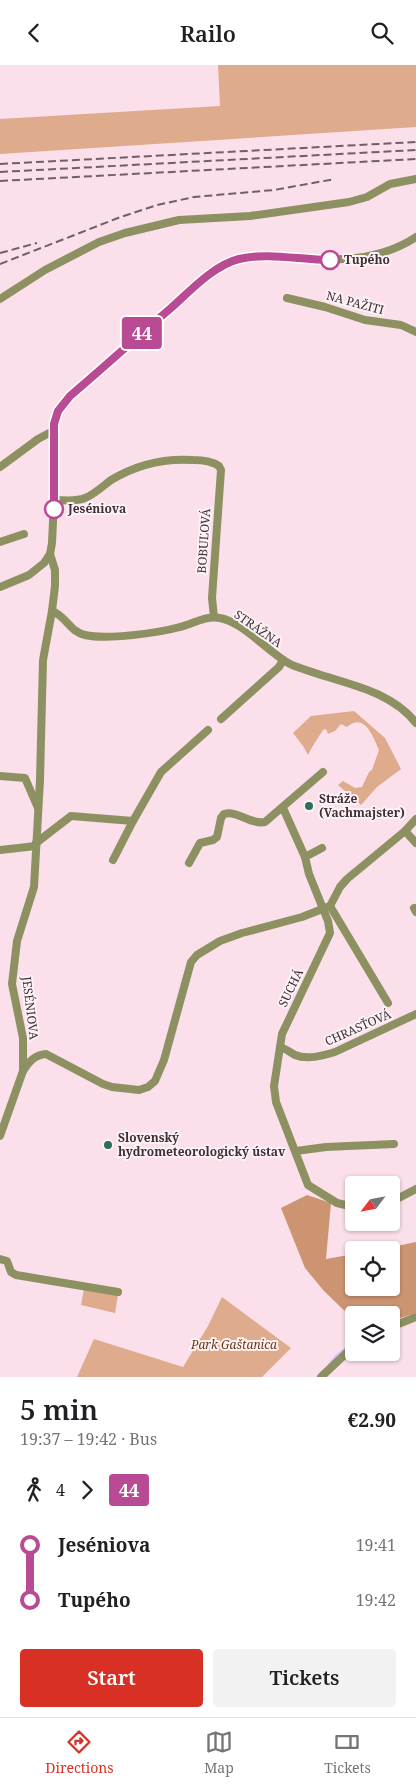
<!DOCTYPE html>
<meta charset="utf-8">
<style>
body{margin:0;font-family:"Noto Serif",serif;background:#f2f2f2;color:#202124;height:100vh;display:flex;flex-direction:column;font-size:19px;white-space:nowrap}
*{box-sizing:border-box;margin:0}
p{font-size:16px;color:#757577}
.icon{flex:none;width:28px;height:28px;fill:none;stroke:currentColor;stroke-width:2;stroke-linecap:round;stroke-linejoin:round}
.map{position:relative;height:1312px;overflow:hidden}
.sheet{display:flex;flex-direction:column;background:#fff;flex:1}
.sheet>*{flex:none}
.badge{padding:0 10px;border-radius:4px;font-size:18px;line-height:32px}
.needle{width:32px;rotate:238deg}
.fabs{position:absolute;left:345px;top:1111px;display:grid;gap:10px}
.fabs a{display:grid;place-items:center;width:55px;height:55px;border-radius:5px;background:#fff;box-shadow:0 1px 4px #0004;font-size:25px}
.map>.badge{position:absolute;translate:-50% -50%;box-shadow:0 0 0 2px #fff}
.legs{display:flex;align-items:center;gap:8px;height:55px;padding:0 20px;font-size:16px}
.legs p{margin-inline-start:auto}
.headline{display:flex;align-items:center;justify-content:space-between;height:85px;padding:0 20px}
h1{font-size:28px;font-weight:600;line-height:38px}
.action{display:flex;gap:10px;margin-top:auto;padding:10px 20px}
.action a{flex:1;height:58px;border-radius:5px;background:#d93025;color:#fff;font-size:20px;font-weight:600;line-height:58px;text-align:center}
.action a+a{background:#f2f2f2;color:#202124}
ul{padding:0 20px;list-style:none}
li{display:flex;align-items:center;gap:18px;height:55px;font-size:19px}
li i{display:grid;place-items:center;width:8px;height:100%;margin:0 6px;background:currentColor}
li i::after{content:'';width:12px;height:12px;margin:-6px;border:4px solid;border-radius:50%;background:#fff}
li p{margin-inline-start:auto}
li:first-child i{background:linear-gradient(#0000 50%,currentColor 0)}
li:last-child i{background:linear-gradient(currentColor 50%,#0000 0)}
header{display:flex;justify-content:space-between;align-items:center;height:65px;padding:0 20px;background:#fff;font-size:22px;font-weight:600}
.tab-bar{display:flex;justify-content:space-around;align-items:center;height:70px;border-top:1px solid #e0e0e0;background:#fff;font-size:14px;color:#757577}
.tab-bar a{display:grid;justify-items:center;gap:2px}
.tab-bar .active{color:#d93025}
.map>svg:first-child{display:block}
.green{fill:#deab8d}
.forest{fill:#cd9472}
.lines{fill:none;stroke-linecap:round;stroke-linejoin:round}
.stream{stroke:#cac0fd;stroke-width:2}
.minor{stroke:#8d9162;stroke-width:8}
.rail{stroke:#735e67;stroke-width:2;stroke-dasharray:8 4;stroke-linecap:butt}
.line-1-casing{stroke:#fff;stroke-width:11}
.line-1{stroke:#b94b94;stroke-width:8}
.stop-1-dot{fill:#fff;stroke:#b94b94;stroke-width:2.5}
.poi-dot{fill:#2e6d5b;stroke:#fcf2f6;stroke-width:2}
.labels{text-anchor:middle;stroke-width:4;stroke-linejoin:round;paint-order:stroke}
.stop-label{font-size:12px;font-weight:bold;fill:#402e36;stroke:#fcf2f6;text-anchor:start}
.street-label{font-size:12px;fill:#402e36;stroke:#fcf2f6}
.poi-label{font-size:12px;font-weight:bold;fill:#402e36;stroke:#fcf2f6;text-anchor:start}
.park-label{font-size:12px;font-style:italic;fill:#6d3710;stroke:#fcf2f6}
</style>
<header><svg class="icon" aria-label="back" viewBox="0 0 24 24"><path d="M15 5l-7 7 7 7"/></svg>Railo<svg class="icon" aria-label="search" viewBox="0 0 24 24"><circle cx="10" cy="10" r="6"/><path d="M15 15l6 6"/></svg></header>
<div class="map">
<svg width="416" height="1312" viewBox="0 0 416 1312">
<rect width="100%" height="100%" fill="#fbdfea"/>
<!-- green -->
<g class="green">
<path d="M218,0h198v62l-416,27v-35l220,-13z"/>
<path d="M354,646l31,27 16,31 -24,18 -16,18 -23,-20 5,-4 12,7 7,-1 7,-15 3,-2 7,-20c-6,-13 -14,-38 -32,-23l-6,-3 -6,7 -7,3 -2,-5 -3,1c-5,8 -11,16 -15,25l-5,-9 -10,-13 18,-17z"/>
<path d="M84,1224l34,6 -3,18 -34,-8z"/>
<path d="M222,1232l69,51 -29,29h-185l17,-38 89,28 25,-41z"/>
</g>
<!-- forest -->
<path class="forest" d="M307,1130l24,8 -5,56 28,-5v33h37v-37h-13l38,-8v71l-25,8v-6h-37v5l-30,-29 -19,-23 -24,-60z"/>
<g class="lines">
<!-- stream -->
<path class="stream" d="M328,1301l9,-11 17,-13"/>
<!-- minor -->
<g class="minor">
<path d="M287,233l38,9 40,13 36,5 15,7"/>
<path d="M0,234l45,-29 54,-28 26,-9 54,-13 71,-4 99,-14 18,-5 23,-13 26,-5"/>
<path d="M0,402l38,-28 15,-8"/>
<path d="M54,435c10,0 22,2 31,-2 10,-4 18,-12 26,-18 25,-15 53,-22 82,-20 9,0 19,1 26,6l2,4 -9,128 2,19"/>
<path d="M0,477l24,-8"/>
<path d="M0,522l29,-12 15,-12 6,-9 2,-11 2,-43v-76l4,-13 12,-15c33,-29 67,-59 100,-88 19,-16 40,-39 64,-47 18,-7 39,-4 57,-3 44,3 87,4 125,-21"/>
<path d="M52,546c14,5 18,21 33,24 22,5 73,-2 95,-8 13,-3 26,-12 40,-9 23,4 49,35 70,46 8,4 17,6 25,9 36,12 77,19 101,50"/>
<path d="M221,654l58,-52 4,-7"/>
<path d="M0,711l25,2 13,30"/>
<path d="M283,743l22,49"/>
<path d="M405,766l11,12"/>
<path d="M36,778l35,-27 62,5 28,-49 47,-42"/>
<path d="M322,783l-17,9 4,17 19,47 2,12 -48,101 -8,52 2,16 32,83 29,18 17,4"/>
<path d="M0,785l36,-4"/>
<path d="M113,795l20,-39"/>
<path d="M189,798l11,-20 13,-3 4,-3 4,-19 3,-4c14,-4 26,11 41,8l58,-50"/>
<path d="M330,841l58,97"/>
<path d="M414,843l2,4"/>
<path d="M280,982c6,2 10,5 15,8 12,5 27,1 40,-3l81,-38"/>
<path d="M23,1006c6,-9 11,-16 23,-17l57,30 9,3 27,3 9,-3 7,-6 9,-21 27,-98 6,-7 23,-14 22,-8 60,-16 28,-11 10,-19 7,-8 58,-48 11,-12"/>
<path d="M0,1071l23,-65v-33l-11,-54 5,-43 17,-54 6,-107 3,-120 9,-49 3,-25v-16l-5,-16"/>
<path d="M296,1086l30,-4 68,-3"/>
<path d="M391,1137l25,-13"/>
<path d="M0,1194l7,2 4,11 5,3 102,17"/>
<path d="M391,1262l25,-10"/>
<path d="M321,1312l33,-31"/>
</g>
<!-- rail -->
<g class="rail">
<path d="M0,99l416,-22"/>
<path d="M0,107l416,-22"/>
<path d="M0,116l416,-22"/>
<path d="M0,188l37,-10"/>
<path d="M0,199l118,-46 39,-13 37,-8 80,-7 61,-11"/>
</g>
</g>
<g class="lines">
<!-- line-1 casing -->
<g class="line-1-casing">
<path id="line-1" d="M54,444v-85l4,-13 12,-15c34,-29 67,-59 101,-88 18,-16 43,-43 68,-49 29,-7 61,1 91,1"/>
</g>
<!-- line-1 -->
<use href="#line-1" class="line-1"/>
</g>
<!-- markers -->
<g class="stop-1-dot">
<circle cx="330" cy="195" r="9"/>
<circle cx="54" cy="444" r="9"/>
</g>
<g class="poi-dot">
<circle cx="309" cy="741" r="5"/>
<circle cx="108" cy="1080" r="5"/>
</g>
<g class="labels">
<!-- stop labels -->
<g class="stop-label">
<text x="344" y="199">Tupého</text>
<text x="68" y="448">Jeséniova</text>
</g>
<!-- street labels -->
<g class="street-label">
<text transform="translate(355 238) rotate(15)" y="4">NA PAŽITI</text>
<text transform="translate(204 476) rotate(-86)" y="4">BOBUĽOVÁ</text>
<text transform="translate(258 564) rotate(35)" y="4">STRÁŽNA</text>
<text transform="translate(291 923) rotate(-64)" y="4">SUCHÁ</text>
<text transform="translate(30 943) rotate(83)" y="4">JESÉNIOVA</text>
<text transform="translate(358 963) rotate(-24)" y="4">CHRASŤOVÁ</text>
</g>
<!-- poi labels -->
<g class="poi-label">
<text x="319" y="738">Stráže<tspan x="319" dy="14">(Vachmajster)</tspan></text>
<text x="118" y="1077">Slovenský<tspan x="118" dy="14">hydrometeorologický ústav</tspan></text>
</g>
<!-- park labels -->
<g class="park-label">
<text x="234" y="1284">Park Gaštanica</text>
</g>
</g>
</svg>
<div class="fabs">
<a><svg class="needle" viewBox="-14 -14 28 28"><path d="M0-13l5 13h-10z" fill="#e53935"/><path d="M0 13l5-13h-10z" fill="#757577"/></svg></a>
<a><svg class="icon" aria-label="locate" viewBox="0 0 24 24"><circle cx="12" cy="12" r="6"/><path d="M12 2v4M12 18v4M2 12h4M18 12h4"/></svg></a>
<a><svg class="icon" aria-label="layers" viewBox="0 0 24 24"><path d="M12 4l9 5-9 5-9-5zM3 14l9 5 9-5"/></svg></a>
</div>
<b class="badge" style="left:142px;top:268px;background:#b94b94;color:#fff">44</b>
</div>
<section class="sheet">
<div class="headline"><div><h1>5 min</h1><p>19:37 – 19:42 · Bus</p></div><b>€2.90</b></div>
<div class="legs"><svg class="icon" aria-label="walk" viewBox="0 0 24 24"><circle cx="13" cy="4" r="2"/><path d="M13 8l-2 6 4 7M11 14l-3 7M7 12l3-4h3l4 4"/></svg>4<svg class="icon" aria-label="forward" viewBox="0 0 24 24"><path d="M9 5l7 7-7 7"/></svg><b class="badge" style="background:#b94b94;color:#fff">44</b></div>
<ul>
<li><i style="color:#b94b94"></i><b>Jeséniova</b><p>19:41</p></li>
<li><i style="color:#b94b94"></i><b>Tupého</b><p>19:42</p></li>
</ul>
<div class="action"><a>Start</a><a>Tickets</a></div>
</section>
<nav class="tab-bar">
<a class="active"><svg class="icon" aria-label="directions" viewBox="0 0 24 24"><path d="M12 3l9 9-9 9-9-9zM9 14v-3h6M13 9l2 2-2 2"/></svg>Directions</a>
<a><svg class="icon" aria-label="map" viewBox="0 0 24 24"><path d="M3 6l6-2 6 2 6-2v14l-6 2-6-2-6 2zM9 4v14M15 6v14"/></svg>Map</a>
<a><svg class="icon" aria-label="tickets" viewBox="0 0 24 24"><path d="M3 7h18v10H3zM15 7v10"/></svg>Tickets</a>
</nav>
